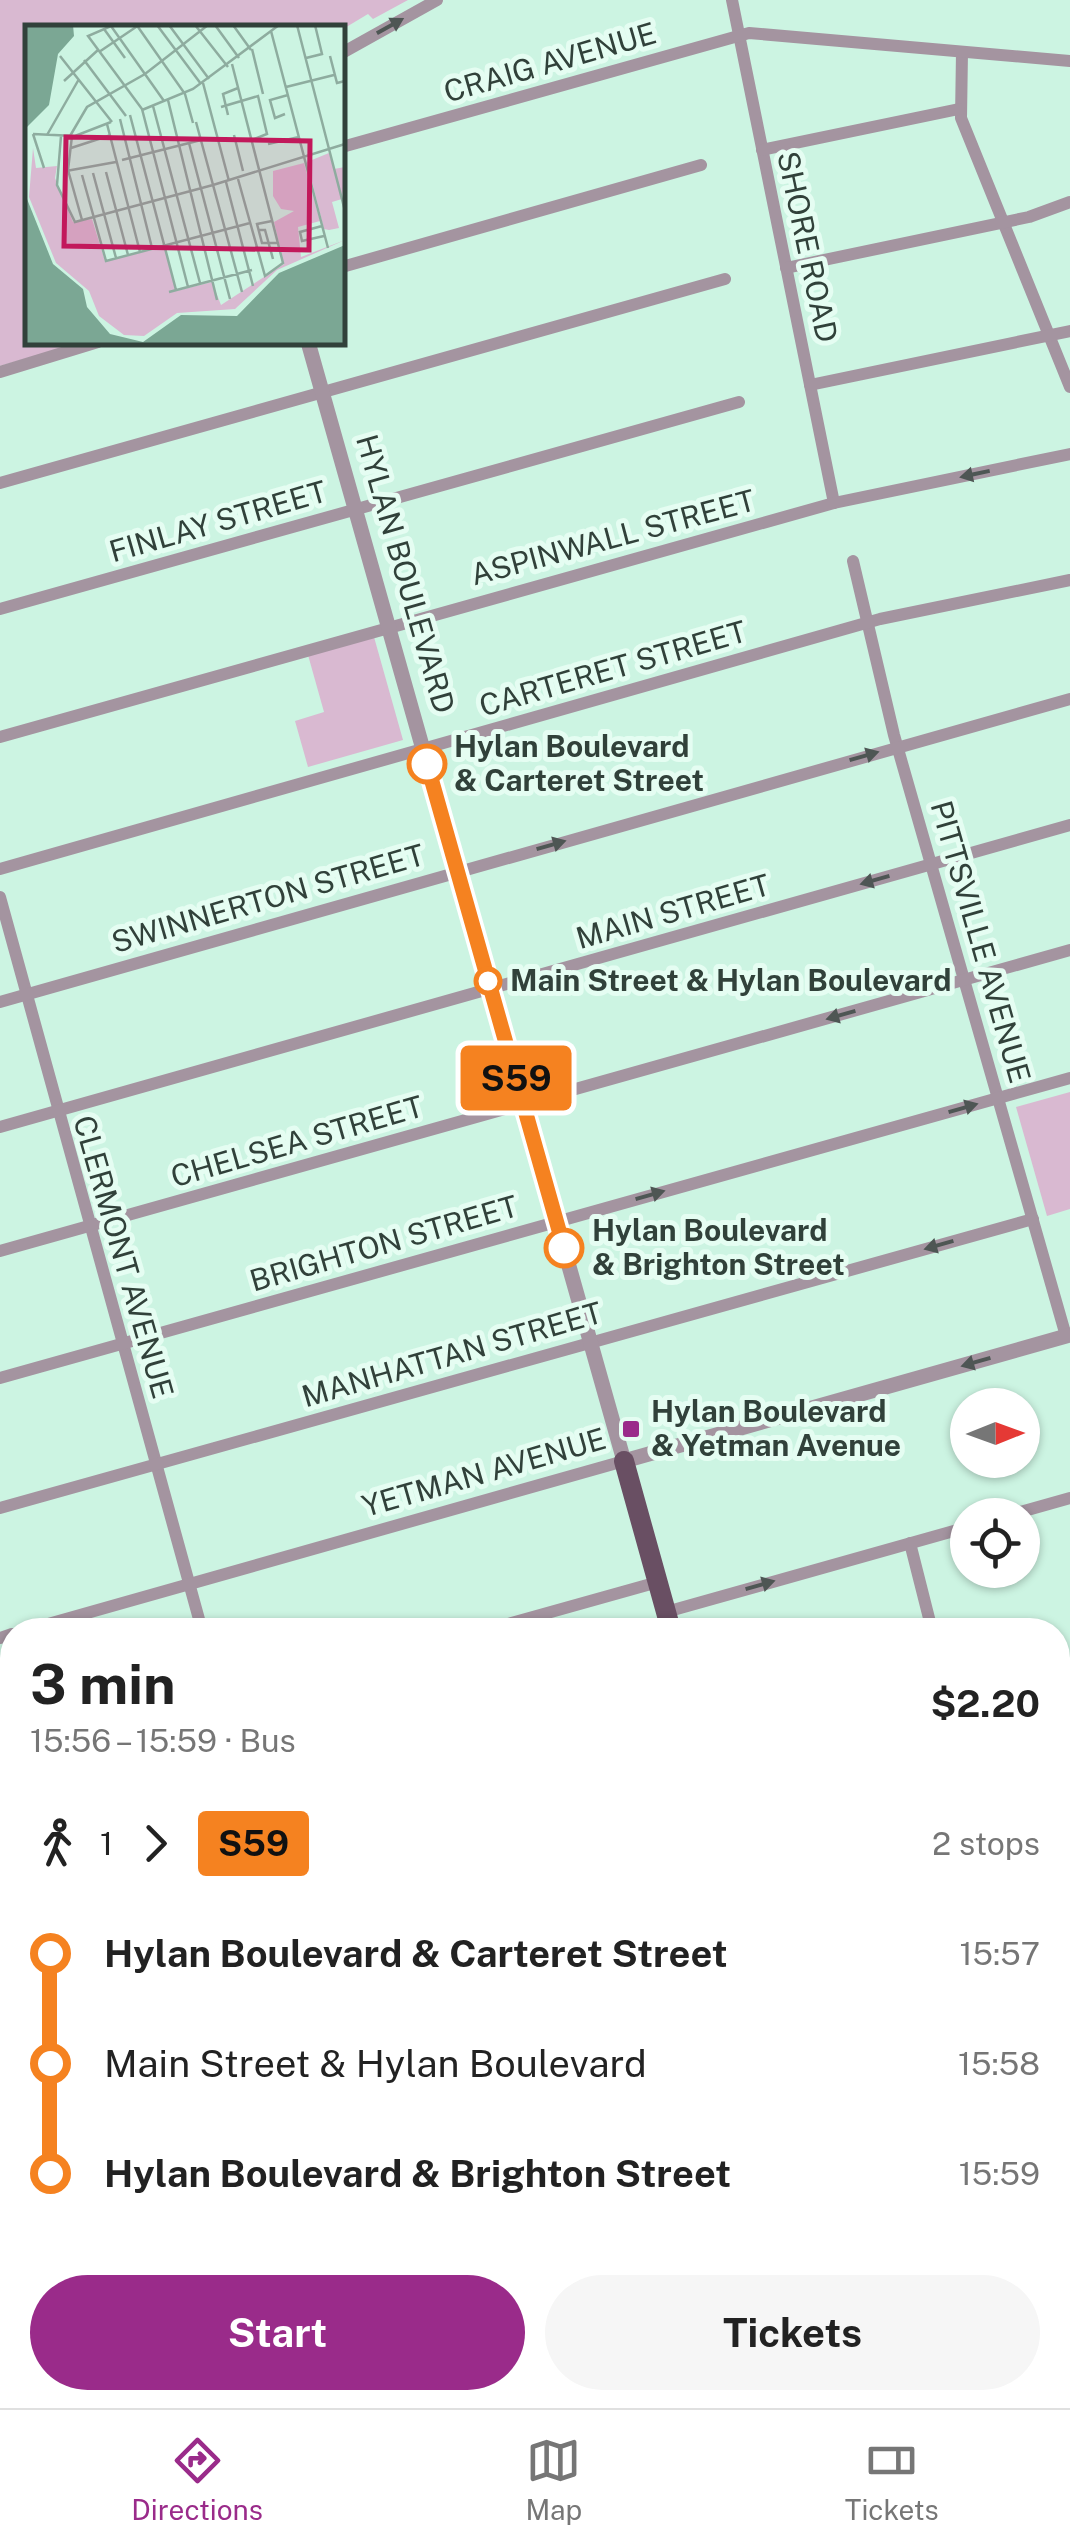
<!DOCTYPE html>
<meta charset="utf-8">
<style>
body{margin:0;font-family:"Public Sans",sans-serif;background:#f6f6f6;color:#222;height:100vh;display:flex;flex-direction:column;font-size:38px;white-space:nowrap}
*{box-sizing:border-box;margin:0}
p{font-size:32px;color:#767676}
.icon{flex:none;width:55px;height:55px;fill:none;stroke:currentColor;stroke-width:2;stroke-linecap:round;stroke-linejoin:round}
.map{position:relative;flex:1;overflow:hidden}
.panel{position:absolute;left:0px;top:1618px;width:1070px;height:792px;display:flex;flex-direction:column;background:#fff;border-radius:40px 40px 0 0;box-shadow:0 2px 8px #0004}
.panel>*{flex:none}
.badge{padding:0 20px;border-radius:8px;font-size:35px;line-height:65px}
.needle{width:65px;rotate:89deg}
.controls{position:absolute;left:950px;top:1388px;display:grid;gap:20px}
.controls a{display:grid;place-items:center;width:90px;height:90px;border-radius:50%;background:#fff;box-shadow:0 2px 8px #0004;font-size:50px}
.map>.badge{position:absolute;translate:-50% -50%;box-shadow:0 0 0 5px #fff}
.legs{display:flex;align-items:center;gap:15px;height:110px;padding:0 30px;font-size:32px}
.legs p{margin-inline-start:auto}
.headline{display:flex;align-items:center;justify-content:space-between;height:170px;padding:0 30px}
h1{font-size:55px;font-weight:700;line-height:75px}
.button{display:flex;gap:20px;margin-top:auto;padding:20px 30px}
.button a{flex:1;height:115px;border-radius:60px;background:#9a2b8a;color:#fff;font-size:40px;font-weight:700;line-height:115px;text-align:center}
.button a+a{background:#f6f6f6;color:#222}
ul{padding:0 30px;list-style:none}
li{display:flex;align-items:center;gap:35px;height:110px;font-size:38px}
li i{display:grid;place-items:center;width:15px;height:100%;margin:0 12px;background:currentColor}
li i::after{content:'';width:25px;height:25px;margin:-12px;border:8px solid;border-radius:50%;background:#fff}
li p{margin-inline-start:auto}
li:first-child i{background:linear-gradient(#0000 50%,currentColor 0)}
li:last-child i{background:linear-gradient(currentColor 50%,#0000 0)}
.tabs{display:flex;justify-content:space-around;align-items:center;height:140px;border-top:2px solid #e0e0e0;background:#fff;font-size:28px;color:#767676}
.tabs a{display:grid;justify-items:center;gap:5px}
.tabs .current{color:#9a2b8a}
.map>svg:first-child{display:block}
.green{fill:#d9b9d1}
.lines{fill:none;stroke-linecap:round;stroke-linejoin:round}
.minor{stroke:#a494a0;stroke-width:12}
.tertiary{stroke:#a494a0;stroke-width:15}
.primary{stroke:#694f63;stroke-width:20}
.oneway{fill:#4e5654}
.line-1-casing{stroke:#fff;stroke-width:22}
.line-1{stroke:#f58220;stroke-width:15}
.stop-1-dot{fill:#fff;stroke:#f58220;stroke-width:5}
.poi-dot{fill:#9a2b8a;stroke:#e5fdf2;stroke-width:4}
.labels{text-anchor:middle;stroke-width:10;stroke-linejoin:round;paint-order:stroke}
.street-label{font-size:30px;fill:#31413a;stroke:#e5fdf2}
.stop-label{font-size:30px;font-weight:bold;fill:#31413a;stroke:#e5fdf2;text-anchor:start}
.poi-label{font-size:30px;font-weight:bold;fill:#31413a;stroke:#e5fdf2;text-anchor:start}
.inset-road{fill:none;stroke:#8eac9f;stroke-width:2.5}
.view{fill:#c2185b;fill-opacity:0.15;stroke:#c2185b;stroke-width:5}
.inset-edge{fill:none;stroke:#31413a;stroke-width:5}
</style>
<div class="map">
<svg width="1070" height="2408" viewBox="0 0 1070 2408">
<rect width="100%" height="100%" fill="#ccf4e2"/>
<!-- green -->
<g class="green">
<path d="M0,0h408l-35,19 -5,-5 -25,15 -315,-1v314l51,1 -79,23z"/>
<path d="M374,637l29,103 -95,27 -13,-46 29,-9 -16,-57z"/>
<path d="M1070,1092v117l-23,7 -31,-109z"/>
<path d="M12,2131v177l-12,1v-174z"/>
<path d="M262,2398h437l-38,10h-397z"/>
<path d="M758,2398h115l4,10h-155z"/>
</g>
<g class="lines">
<!-- minor -->
<g class="minor">
<path d="M732,0l102,503"/>
<path d="M962,52l-1,66 109,269"/>
<path d="M342,53l95,-53"/>
<path d="M342,147l407,-114 321,28"/>
<path d="M762,150l197,-41"/>
<path d="M342,267l359,-102"/>
<path d="M786,268l243,-51 41,-15"/>
<path d="M0,372l98,-30"/>
<path d="M810,385l260,-54"/>
<path d="M0,483l725,-204"/>
<path d="M853,561l41,174 172,601"/>
<path d="M0,609l739,-207"/>
<path d="M0,737l834,-234 236,-49"/>
<path d="M0,869l880,-250 190,-39"/>
<path d="M0,897l202,733"/>
<path d="M0,1002l1070,-303"/>
<path d="M0,1127l1070,-302"/>
<path d="M0,1251l1070,-301"/>
<path d="M0,1378l1070,-300"/>
<path d="M0,1508l1033,-289"/>
<path d="M1010,1515l60,-17"/>
<path d="M910,1543l22,87"/>
<path d="M666,1612l302,-85"/>
<path d="M27,1630l597,-169"/>
<path d="M487,1630l171,-48"/>
<path d="M0,1638l12,-4"/>
<path d="M1058,1670l12,-4"/>
<path d="M0,1767l12,-3"/>
<path d="M1058,1773l12,-3"/>
<path d="M1058,1839l12,-4"/>
<path d="M0,1897l12,-3"/>
<path d="M0,1964l7,4 5,21"/>
<path d="M1058,2024l12,90"/>
<path d="M0,2031l12,-6"/>
<path d="M0,2124l12,-4"/>
<path d="M1058,2307l12,-3"/>
<path d="M102,2398l2,10"/>
<path d="M208,2398l2,10"/>
<path d="M1010,2398l3,10"/>
<path d="M692,2408l37,-10"/>
</g>
<!-- tertiary -->
<path class="tertiary" d="M308,342l316,1119 446,-126"/>
<!-- primary -->
<g class="primary">
<path d="M624,1461l47,169"/>
<path d="M889,2398l4,10"/>
</g>
</g>
<!-- one-way arrows -->
<defs><path id="oneway-solid" d="M-6-.8H1V-3.2L6.5 0L1 3.2V.8H-6Z" transform="scale(2.5)"/></defs>
<g class="oneway">
<use href="#oneway-solid" transform="translate(390 26) rotate(-29)"/>
<use href="#oneway-solid" transform="translate(975 474) rotate(168)"/>
<use href="#oneway-solid" transform="translate(864 756) rotate(-16)"/>
<use href="#oneway-solid" transform="translate(551 845) rotate(-16)"/>
<use href="#oneway-solid" transform="translate(875 880) rotate(164)"/>
<use href="#oneway-solid" transform="translate(841 1015) rotate(164)"/>
<use href="#oneway-solid" transform="translate(963 1108) rotate(-16)"/>
<use href="#oneway-solid" transform="translate(650 1195) rotate(-16)"/>
<use href="#oneway-solid" transform="translate(939 1245) rotate(164)"/>
<use href="#oneway-solid" transform="translate(976 1362) rotate(164)"/>
<use href="#oneway-solid" transform="translate(760 1585) rotate(-16)"/>
</g>
<g class="lines">
<!-- line-1 casing -->
<g class="line-1-casing">
<path id="line-1" d="M427,764l137,484"/>
</g>
<!-- line-1 -->
<use href="#line-1" class="line-1"/>
</g>
<!-- markers -->
<g class="stop-1-dot">
<circle cx="427" cy="764" r="18"/>
<circle cx="488" cy="981" r="12"/>
<circle cx="564" cy="1248" r="18"/>
</g>
<rect class="poi-dot" x="621" y="1419" width="20" height="20" rx="5"/>
<g class="labels">
<!-- street labels -->
<g class="street-label">
<text transform="translate(550 63) rotate(-16)" y="10">CRAIG AVENUE</text>
<text transform="translate(807 247) rotate(78)" y="10">SHORE ROAD</text>
<text transform="translate(218 522) rotate(-16)" y="10">FINLAY STREET</text>
<text transform="translate(613 538) rotate(-15)" y="10">ASPINWALL STREET</text>
<text transform="translate(405 574) rotate(74)" y="10">HYLAN BOULEVARD</text>
<text transform="translate(613 669) rotate(-16)" y="10">CARTERET STREET</text>
<text transform="translate(268 899) rotate(-16)" y="10">SWINNERTON STREET</text>
<text transform="translate(673 912) rotate(-16)" y="10">MAIN STREET</text>
<text transform="translate(980 942) rotate(74)" y="10">PITTSVILLE AVENUE</text>
<text transform="translate(297 1142) rotate(-16)" y="10">CHELSEA STREET</text>
<text transform="translate(384 1244) rotate(-16)" y="10">BRIGHTON STREET</text>
<text transform="translate(123 1257) rotate(74)" y="10">CLERMONT AVENUE</text>
<text transform="translate(452 1355) rotate(-16)" y="10">MANHATTAN STREET</text>
<text transform="translate(484 1473) rotate(-16)" y="10">YETMAN AVENUE</text>
</g>
<!-- stop labels -->
<g class="stop-label">
<text x="454" y="757">Hylan Boulevard<tspan x="454" dy="34">&amp; Carteret Street</tspan></text>
<text x="510" y="991">Main Street &amp; Hylan Boulevard</text>
<text x="592" y="1241">Hylan Boulevard<tspan x="592" dy="34">&amp; Brighton Street</tspan></text>
</g>
<!-- poi labels -->
<g class="poi-label">
<text x="651" y="1422">Hylan Boulevard<tspan x="651" dy="34">&amp; Yetman Avenue</tspan></text>
</g>
</g>
<!-- overview -->
<g transform="translate(25 25)">
<rect width="320" height="320" fill="#ccf4e2"/>
<path d="M8,123l3,20 21,-2 -2,12 18,44 19,-3 13,42 59,-15 12,45 36,-9 9,23 63,-41 -10,-42 20,-11 -13,-2 -8,-13v-25l31,-8 16,58 -22,6 3,30 44,-17 -68,30 -42,39 -58,4 -33,23 -20,-1 -25,-19 -10,-25 -33,-28 -27,-66zM304,128l5,16 11,-2 -3,32 -10,3 7,26 -10,2 -5,-1 -17,-67z" fill="#d9b9d1"/>
<path d="M0,0h48l1,11 -16,18 -9,51 -24,24zM0,118l2,56 26,65 30,25 4,18 23,27 33,8 38,-27 56,1 42,-43 66,-28v100h-320z" fill="#7ba794"/>
<path class="inset-road" d="M132,0l44,59M144,0l40,54M170,0l33,42M190,0l24,33M208,0l18,25M272,0l48,186M113,2l47,67 8,29M79,4l21,29M246,6l57,217M227,24l11,45M74,27l40,-27M35,31l52,66M305,31l7,27 8,-2M281,33l16,-4 -7,-29M59,35l42,56M207,39l51,199 -18,13 -27,-97M39,56l34,-31M178,58l26,98M261,62l48,-12M143,75l49,200M139,76l-53,-75 -23,10 54,73 46,178M128,81l47,177M196,82l37,-11 9,38 -15,6M117,85l51,-21 86,-64M260,89l-10,4 -5,-18 18,-5M105,90l46,175M203,90l-5,-21 15,-6M95,94l32,129M171,97l46,170M82,99l33,128M8,109l42,2 36,-14M8,109l11,34M22,110l32,-56M209,110l9,36M36,111l-4,49 18,37 138,-37M45,111l17,-29 58,-33 63,-49M47,111l-4,34 14,50M164,118l41,156M243,119l31,-7M46,123l40,-13M97,135l79,-20M41,146l50,-9M81,147l22,83M68,148l23,85M57,150l24,86 144,-38M201,157l27,104M188,160l132,-41M247,196l-15,3 5,19h16M297,201l-22,6 2,9 22,-5M233,205h7l8,29M144,267l83,-22"/>
<path class="view" d="M41,112l244,4 -1,109 -245,-4z"/>
<rect width="320" height="320" class="inset-edge"/>
</g>
</svg>
<div class="controls">
<a><svg class="needle" viewBox="-14 -14 28 28"><path d="M0-13l5 13h-10z" fill="#e53935"/><path d="M0 13l5-13h-10z" fill="#767676"/></svg></a>
<a><svg class="icon" aria-label="locate" viewBox="0 0 24 24"><circle cx="12" cy="12" r="6"/><path d="M12 2v4M12 18v4M2 12h4M18 12h4"/></svg></a>
</div>
<b class="badge" style="left:516px;top:1078px;background:#f58220;color:#111">S59</b>
<section class="panel">
<div class="headline"><div><h1>3 min</h1><p>15:56 – 15:59 · Bus</p></div><b>$2.20</b></div>
<div class="legs"><svg class="icon" aria-label="walk" viewBox="0 0 24 24"><circle cx="13" cy="4" r="2"/><path d="M13 8l-2 6 4 7M11 14l-3 7M7 12l3-4h3l4 4"/></svg>1<svg class="icon" aria-label="forward" viewBox="0 0 24 24"><path d="M9 5l7 7-7 7"/></svg><b class="badge" style="background:#f58220;color:#111">S59</b><p>2 stops</p></div>
<ul>
<li><i style="color:#f58220"></i><b>Hylan Boulevard &amp; Carteret Street</b><p>15:57</p></li>
<li><i style="color:#f58220"></i><span>Main Street &amp; Hylan Boulevard</span><p>15:58</p></li>
<li><i style="color:#f58220"></i><b>Hylan Boulevard &amp; Brighton Street</b><p>15:59</p></li>
</ul>
<div class="button"><a>Start</a><a>Tickets</a></div>
</section>
</div>
<nav class="tabs">
<a class="current"><svg class="icon" aria-label="directions" viewBox="0 0 24 24"><path d="M12 3l9 9-9 9-9-9zM9 14v-3h6M13 9l2 2-2 2"/></svg>Directions</a>
<a><svg class="icon" aria-label="map" viewBox="0 0 24 24"><path d="M3 6l6-2 6 2 6-2v14l-6 2-6-2-6 2zM9 4v14M15 6v14"/></svg>Map</a>
<a><svg class="icon" aria-label="tickets" viewBox="0 0 24 24"><path d="M3 7h18v10H3zM15 7v10"/></svg>Tickets</a>
</nav>
